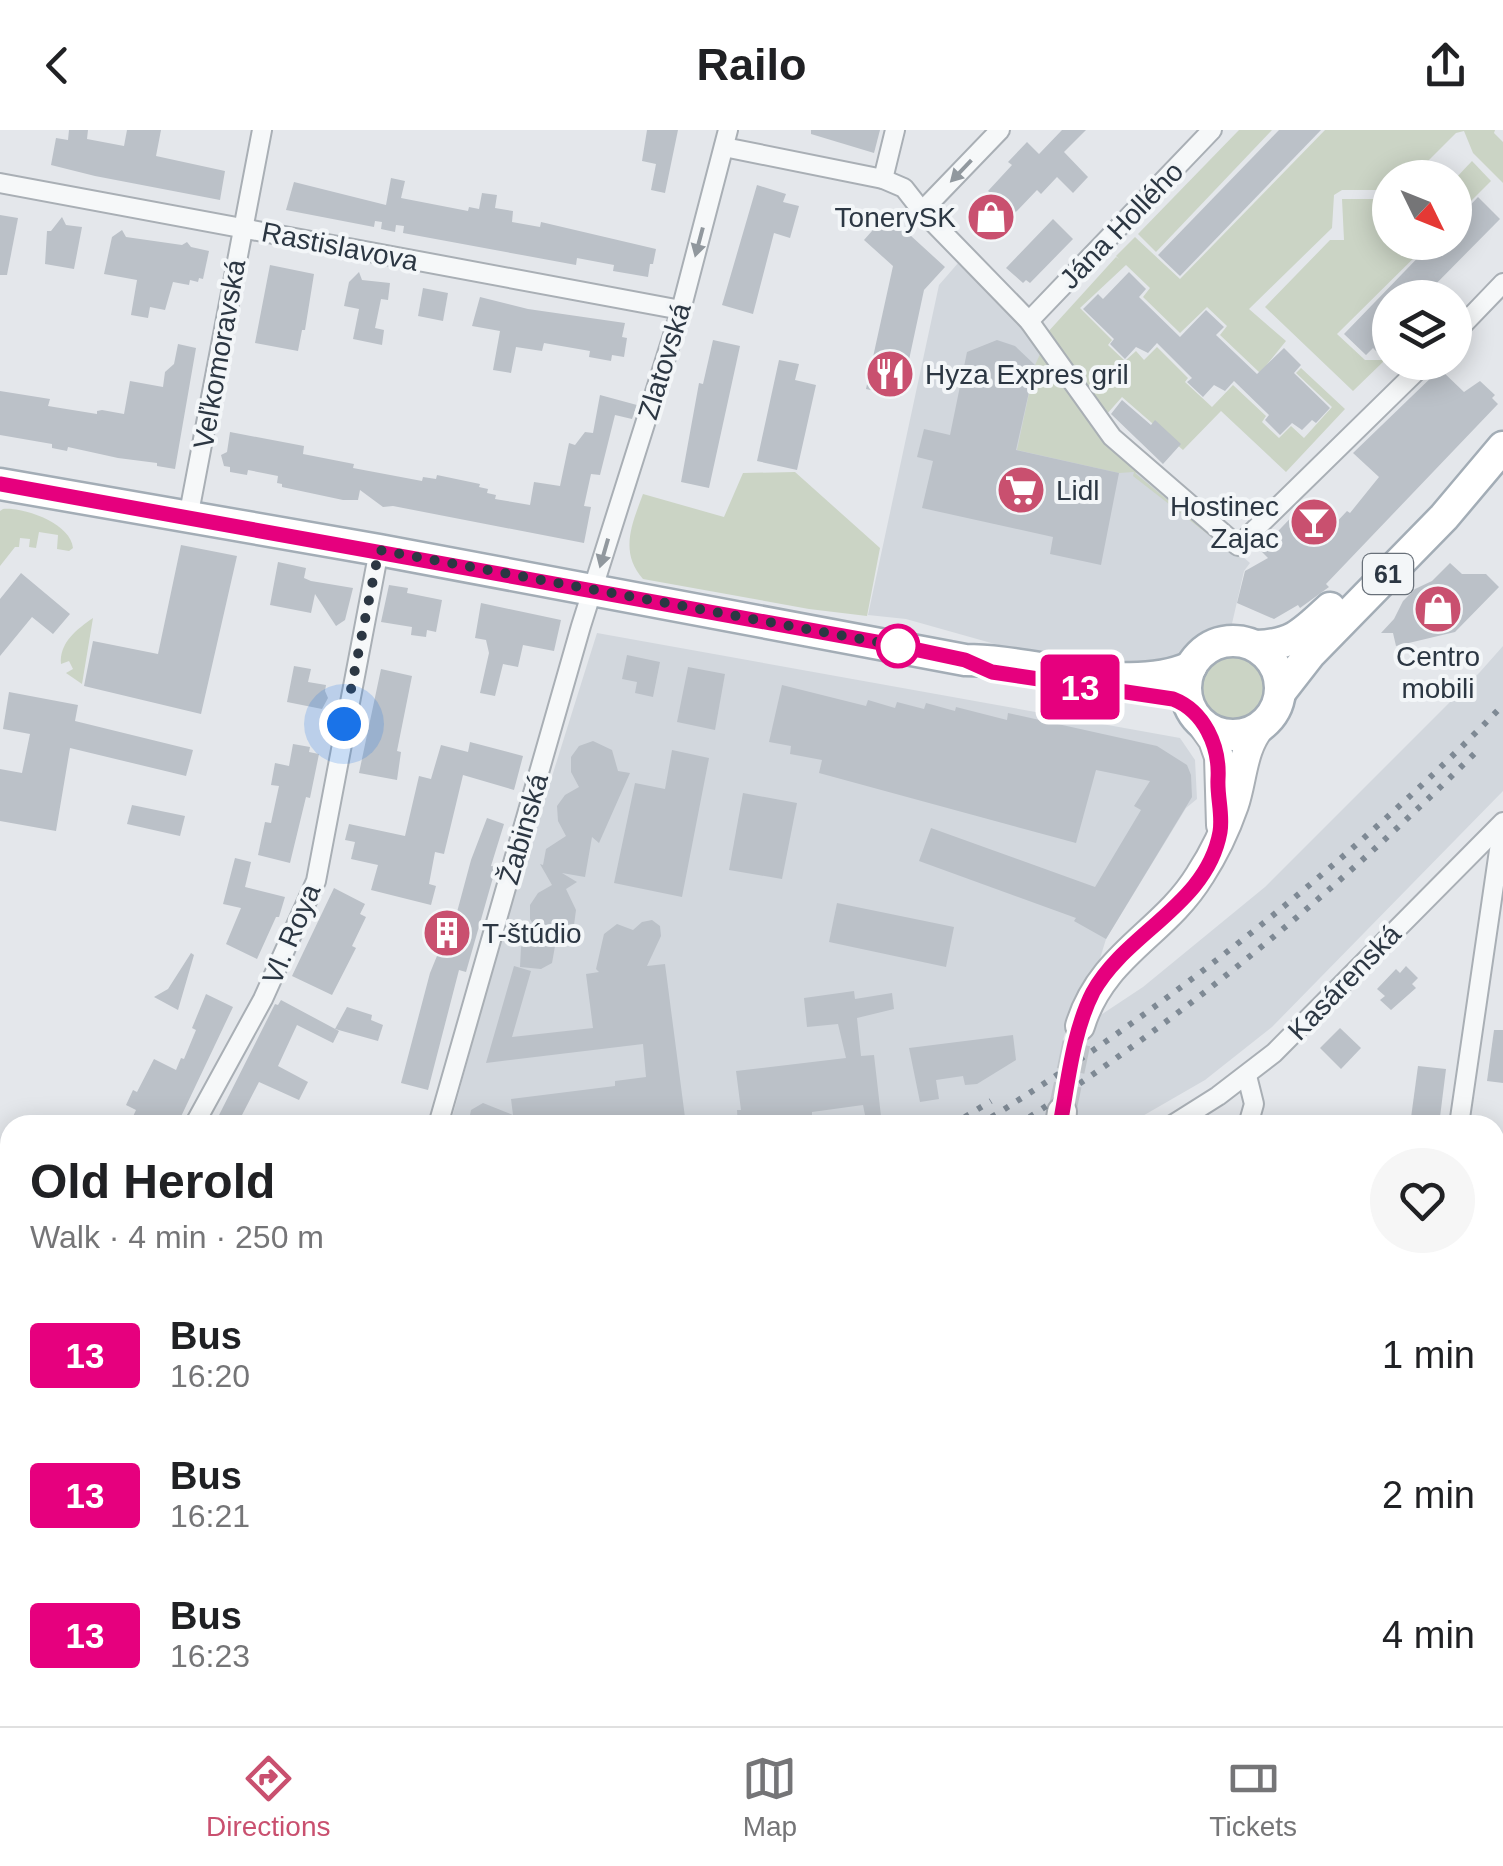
<!DOCTYPE html>
<meta charset="utf-8">
<style>
body{margin:0;font-family:Arial,sans-serif;background:#f6f6f6;color:#202124;height:100vh;display:flex;flex-direction:column;font-size:38px;white-space:nowrap}
*{box-sizing:border-box;margin:0}
p{font-size:32px;color:#757577}
.icon{flex:none;width:55px;height:55px;fill:none;stroke:currentColor;stroke-width:2;stroke-linecap:round;stroke-linejoin:round}
.map{position:relative;flex:1;overflow:hidden}
.drawer{position:absolute;left:0px;top:985px;width:1505px;height:612px;display:flex;flex-direction:column;background:#fff;border-radius:30px 30px 0 0;box-shadow:0 5px 25px #0003}
.drawer>*{flex:none}
.badge{padding:0 20px;border-radius:8px;font-size:35px;line-height:65px}
.needle{width:65px;rotate:133deg}
.tools{position:absolute;left:1372px;top:30px;display:grid;gap:20px}
.tools a{display:grid;place-items:center;width:100px;height:100px;border-radius:50%;background:#fff;box-shadow:0 5px 25px #0003;font-size:50px}
.you{position:absolute;width:50px;height:50px;margin:-25px;border:8px solid #fff;border-radius:50%;background:#1a73e8;box-shadow:0 0 0 15px #1a73e833}
.map>.badge{position:absolute;translate:-50% -50%;box-shadow:0 0 0 5px #fff}
.round{display:grid;place-items:center;flex:none;width:105px;height:105px;border-radius:52px;background:#f6f6f6}
.headline{display:flex;align-items:center;justify-content:space-between;height:170px;padding:0 30px}
h1{font-size:48px;font-weight:800;line-height:75px}
ul{padding:0;list-style:none}
li{display:flex;align-items:center;gap:30px;height:140px;padding:0 30px}
li div{flex:1}
li b{display:block;font-size:38px}
li em{font-style:normal}
li .badge{min-width:110px;font-weight:700;text-align:center}
header{display:flex;justify-content:space-between;align-items:center;height:130px;padding:0 30px;background:#fff;font-size:45px;font-weight:800}
.tab-bar{display:flex;justify-content:space-around;align-items:center;height:140px;border-top:2px solid #e0e0e0;background:#fff;font-size:28px;color:#757577}
.tab-bar a{display:grid;justify-items:center;gap:5px}
.tab-bar .on{color:#c9506f}
.map>svg:first-child{display:block}
.built{fill:#d2d7dd}
.green{fill:#cbd4c5}
.building{fill:#bbc1c8}
.lines{fill:none;stroke-linecap:round;stroke-linejoin:round}
.secondary-tunnel{stroke:#bfc4c9;stroke-width:28;stroke-dasharray:28 14;stroke-linecap:butt}
.minor-casing{stroke:#a9afb5;stroke-width:22}
.tertiary-casing{stroke:#a9afb5;stroke-width:28}
.secondary-casing{stroke:#a9afb5;stroke-width:32}
.primary-casing{stroke:#a3adb6;stroke-width:35}
.minor{stroke:#f6f8f9;stroke-width:18}
.tertiary{stroke:#f6f8f9;stroke-width:22}
.secondary{stroke:#fff;stroke-width:28}
.primary{stroke:#fff;stroke-width:30}
.rail{stroke:#7e8994;stroke-width:6;stroke-dasharray:5 10;stroke-linecap:butt}
.oneway{fill:#91989e}
.line-casing{stroke:#fff;stroke-width:22}
.line{stroke:#e6007e;stroke-width:15}
.walk{stroke:#2c3743;stroke-width:10;stroke-dasharray:0 18}
.stop-dot{fill:#fff;stroke:#e6007e;stroke-width:5}
.labels{text-anchor:middle;stroke-width:8;stroke-linejoin:round;paint-order:stroke}
.shield{fill:#f3f6f8;stroke:#687079;stroke-width:2.5}
.shield-label{font-size:25px;font-weight:bold;fill:#2c3743}
.poi-label{font-size:28px;fill:#2c3743;stroke:#f3f6f8;text-anchor:start}
.street-label{font-size:28px;fill:#2c3743;stroke:#f3f6f8}
</style>
<header><svg class="icon" aria-label="back" viewBox="0 0 24 24"><path d="M15 5l-7 7 7 7"/></svg>Railo<svg class="icon" aria-label="share" viewBox="0 0 24 24"><path d="M12 15V3M7 8l5-5 5 5M5 13v7h14v-7"/></svg></header>
<div class="map">
<svg width="1503" height="1596" viewBox="0 0 1503 1596">
<rect width="100%" height="100%" fill="#e4e7eb"/>
<!-- built -->
<g class="built">
<path d="M959,132l84,86 45,74 162,141 -6,8 -13,57 -50,30 -51,5 -121,-15 -103,-29 -38,-4 71,-330z"/>
<path d="M597,503l583,105 15,22 2,39 -11,9 -80,131 -7,23 -21,32 -15,46 80,-53 122,-100 215,-215 23,-26v145l-231,236 -67,53 -78,45h-677l50,-183z"/>
</g>
<!-- green -->
<g class="green">
<path d="M1239,0h33l-116,122 -18,-18z"/>
<path d="M1325,0h170l-1,3 9,9v41l-30,-30 -9,-22 -8,2 -44,44 -22,1v12h-48l-8,5 -2,33 -83,81 37,32 -26,32 -40,-38 7,-9 -20,-19 -27,26 -37,-36 7,-9 -24,-23 -46,43 32,32 -4,5 17,16 11,-10 8,9 13,-13 31,31 -3,4 27,25 21,-22 33,31 -4,6 17,16 12,-12 13,12 28,-31 -36,-34 5,-5 44,41 -59,63 -65,-61 -38,39 -61,-53 -16,18 -59,-82 69,-76 3,2 -3,-3 19,-19 45,42z"/>
<path d="M1472,31l19,20 -36,36v-38z"/>
<path d="M1342,69h48v43l39,1 -92,91 28,26h20l-32,31 -88,-84 65,-67h14z"/>
<path d="M1043,218l45,74 54,50 -7,1 107,88 -109,-85 1,-4 -15,1 -102,-23 18,-85z"/>
<path d="M795,342l85,76 -13,68 -58,-7 -166,-30c-24,-27 -11,-55 0,-85l81,23 19,-44z"/>
<path d="M3,379c22,-2 68,15 70,39l-4,3 -12,-2 1,-14 -19,-3 -3,16 -7,-1 1,-8 -10,-1 -1,9h-4l-15,19v-55z"/>
<path d="M93,488l-11,66 -16,-11 7,-4 -4,-8 -8,3c-2,-21 16,-35 32,-46z"/>
<circle cx="1233" cy="558" r="32"/>
</g>
<!-- building -->
<g class="building">
<path d="M69,0h19l-1,9 37,7 3,-16h34l-5,26 69,15 -5,29 -125,-24 -44,-11 5,-27 12,2z"/>
<path d="M647,0h31l-13,63 -14,-3 5,-26 -14,-3z"/>
<path d="M811,0h69l-6,23 -63,-19z"/>
<path d="M1062,0h24l-22,22 24,25 -15,16 -16,-16 -16,17 -4,-4 -24,25 -5,-4 -17,17 -16,-16 17,-18 -4,-3 24,-26 -4,-3 19,-20 12,12z"/>
<path d="M1279,0h42l-141,146 -22,-21z"/>
<path d="M391,48l14,3 -4,17 67,13 1,-4 10,2 3,-16 15,2 -2,13 18,3 -1,11 28,5 1,-5 115,27 -3,15h-3l-2,13 -35,-6 1,-6 -37,-7 -1,7 -173,-32 1,-7 -8,-1 -1,7 -14,-3 1,-7 -7,-1 -1,6 -88,-17 8,-28 92,23z"/>
<path d="M757,55l29,9 -3,8 16,4 -9,32 -16,-5 -21,81 -31,-9z"/>
<path d="M1478,67l22,22 -78,79h-32v38l-14,15 -3,-3 -7,7 -22,-21 89,-92h22v-21z"/>
<path d="M887,84l58,53 -21,23 -23,107 -35,-8 27,-123 -29,-26z"/>
<path d="M0,85l18,3 -11,57h-7z"/>
<path d="M62,87l4,8 16,2 -8,42 -29,-5 2,-33h4z"/>
<path d="M1053,89l20,20 -43,44 -4,-3 -3,3 -17,-15z"/>
<path d="M122,100l4,7 56,8 5,-3 4,5 18,4 -6,28 -4,-1 -1,4 -8,-2 -1,5 -16,-3 -8,28 -15,-3 -2,11 -17,-3 6,-35 -33,-6 8,-37z"/>
<path d="M270,135l44,9 -9,56h-3l-4,21 -43,-8z"/>
<path d="M359,142l3,8 28,3 -2,17 -7,-1 -6,29 9,2 -2,15 -29,-6 6,-30 -15,-3 5,-24z"/>
<path d="M1129,142l17,17 -7,8 41,40 26,-27 18,17 -8,8 41,39 27,-26 17,17 -7,8 36,35 -14,15 -4,-3 -10,10 -10,-7 -12,12 -15,-15 4,-5 -35,-34 -9,10 -11,-6 -11,12 -16,-15 5,-4 -35,-35 -9,10 -12,-6 -11,12 -15,-15 4,-5 -31,-30 15,-15 5,5z"/>
<path d="M423,158l25,5 -5,28 -25,-5z"/>
<path d="M480,167l48,12 97,14 -3,14 5,1 -3,19 -12,-2 -1,6 -22,-4 1,-6 -46,-8 -2,8 -26,-4 -5,26 -18,-3 7,-39 -28,-5z"/>
<path d="M713,210l27,6 -31,142 -28,-6 18,-99 4,1z"/>
<path d="M997,210l18,6 20,19 -19,85 103,23 -18,92 -51,-11 3,-17 -131,-29 11,-47 -16,-4 7,-28 26,6 17,-83z"/>
<path d="M178,214l18,4 -21,121 -18,-3v-3l-39,-5 -50,-11 -1,4 -15,-3v-4l-52,-9v-44l50,8 -2,7 49,8v-3l5,-1 22,4 6,-33 33,6 2,-15 9,-8z"/>
<path d="M779,230l20,4 -4,16 21,5 -19,85 -40,-9z"/>
<path d="M1440,239l24,23 16,-11 15,14 -3,3 6,6 -172,180 3,3 -29,21 -2,-3 -24,14 -37,-16 8,-32 23,-13 -8,-8 45,-47 26,25 16,-17 3,2 29,-36 -26,-24z"/>
<path d="M600,265l37,10 -5,14 -17,-4 -15,60 -9,-1 -7,32 7,1 -7,36 -191,-37 -10,1 -23,-17 -2,10h-15l-61,-13v-3l-5,-1 1,-7 -30,-6 -1,5 -17,-3v-5l-6,-1 -3,-11 6,-3 3,-20 74,14 -1,8 51,10 -1,4 69,13 1,-4 13,2 1,-4 43,9 -1,3 9,2 -1,4 9,2 -1,4 35,6 4,-23 26,4 9,-43 6,2 10,-13 8,1z"/>
<path d="M1122,270l29,25 4,-5 26,24 -18,20 -52,-50z"/>
<path d="M181,415l56,11 -36,158 -117,-28 9,-45 65,13z"/>
<path d="M278,432l28,6 -2,10 7,3 42,7 -8,32 -9,6 -21,-32 -4,19 -41,-8z"/>
<path d="M1450,433l12,11h24l13,13 -44,45 -59,14 -3,-13h-12l13,-14 9,-18 12,-12 17,-8z"/>
<path d="M21,443l49,41 -17,20 -21,-17 -32,39v-57z"/>
<path d="M389,455l19,3 -1,5 35,7 -6,32 -9,-2 -1,7 -15,-2 1,-8 -31,-5z"/>
<path d="M481,473l80,17 -7,31 -31,-6 -5,22 -15,-3 -8,32 -15,-3 9,-40 -3,-13 -11,-2z"/>
<path d="M627,525l33,7 -7,35 -18,-4 2,-11 -15,-3z"/>
<path d="M294,536l17,3 -3,13 18,3 -1,6 3,7 -6,11 -35,-7z"/>
<path d="M688,537l37,7 -10,56 -38,-8z"/>
<path d="M381,539l31,7 -15,75 4,1 -4,28 -38,-7z"/>
<path d="M782,555l84,21 2,-6 27,8 2,-6 27,7 2,-6 29,8 1,-4 51,13 1,-7 149,33 30,19 4,10 1,22 -86,142 -32,-18 2,-3 -157,-57 12,-33 164,59 46,-77 -7,-4 16,-25 -54,-11 -20,73 -257,-70 3,-13 -32,-6 1,-8 -22,-4z"/>
<path d="M9,562l69,13 -3,16 118,29 -7,26 -116,-28 -14,83 -56,-10v-52l22,4 8,-39 -27,-5z"/>
<path d="M593,611l19,9 6,21 12,2 -31,70 -7,-6 -7,40 -23,-4 15,9 -11,7 10,21 -4,30 -13,-16 -7,39 -11,6 -21,-2 1,-20 16,-16 -7,-12v-14l8,-12 14,-8 -12,-21 3,1 3,-16 20,-13 -8,-15 -1,-15 8,-11 14,-8 -8,-15v-15l8,-11z"/>
<path d="M470,612l53,14 -9,34 -51,-15 -19,79 -9,-2 -6,32 7,2 -5,19 -60,-15 7,-25 -27,-6 4,-17 -10,-2 4,-16 56,12 14,-60 12,3 10,-34 27,7z"/>
<path d="M293,614l17,3 -1,5 10,2 -9,44 -4,-1 -16,66 -32,-8 7,-33 6,1 8,-37 -8,-1 4,-22 14,3z"/>
<path d="M672,620l37,8 -27,139 -68,-14 21,-100 30,6z"/>
<path d="M743,663l54,10 -15,76 -53,-9z"/>
<path d="M132,675l53,11 -5,20 -53,-12z"/>
<path d="M487,688l17,6 -13,42 5,1 -30,105 -7,-2 -31,120 -27,-7 29,-110 9,-22 7,2 25,-93z"/>
<path d="M235,728l16,4 -6,25 40,10 -6,20h-3l-19,42 -31,-15 15,-36 -18,-4z"/>
<path d="M334,758l31,16 -5,10 6,3 -14,29 4,2 -24,47 -40,-19z"/>
<path d="M837,773l117,24 -8,40 -117,-25z"/>
<path d="M652,790l8,6 1,10 -14,30 18,-2 21,161h-218l3,-15 12,-7 30,12 -2,-16 104,-13v-5l31,-4 -3,-33 -157,19 28,-97 17,5 -19,66 81,-9 -7,-54 13,-2 -3,-3 8,-35 13,-10 16,6 9,-8z"/>
<path d="M191,823l3,2 -16,55 -24,-13 14,-8z"/>
<path d="M1406,836l12,12 -6,6 4,4 -25,22 -11,-10 5,-4 -8,-7 19,-20 4,4z"/>
<path d="M854,861l1,8 37,-6 2,16 -37,9 4,38 13,-1 8,70h-15l-4,-20 -51,7v7l-10,1 1,5h-65l-1,-15h4l-5,-39 110,-13 -8,-34 -31,3 -3,-29z"/>
<path d="M206,864l27,13 -56,118h-48l7,-15 -10,-5 7,-15 4,2 17,-33 22,11 5,-12 3,1 12,-29 -4,-2z"/>
<path d="M281,870l58,31 -6,12 -36,-18 -19,41 30,16 -9,18 -40,-18 -17,33 20,10h-48l61,-121 3,1z"/>
<path d="M347,877l25,8 -1,5 12,5 -5,16 -43,-12z"/>
<path d="M1340,898l21,20 -20,21 -21,-21z"/>
<path d="M1494,900h9v53l-16,-2z"/>
<path d="M1013,905l3,25 -39,24 -12,1 -2,-9 -27,4 3,19 -19,3 -11,-54z"/>
<path d="M1418,936l28,3 -7,56h-29z"/>
</g>
<g class="lines">
<!-- secondary-tunnel -->
<path class="secondary-tunnel" d="M1062,982l18,-86"/>
<!-- minor casing -->
<g class="minor-casing">
<g id="minor">
<path d="M724,17l159,32 21,9 18,23 107,110 83,116 126,109 188,-184"/>
<path d="M883,49l12,-49"/>
<path d="M0,53l681,127"/>
<path d="M922,81l78,-81"/>
<path d="M1029,191l183,-191"/>
<path d="M1455,203l48,-50"/>
<path d="M188,388l74,-388"/>
<path d="M1247,946l7,28 -6,21"/>
<path d="M194,995l69,-126 53,-118 63,-331"/>
<path d="M438,995l143,-499 100,-316 47,-180"/>
<path d="M1172,995l46,-29 56,-43 229,-231"/>
<path d="M1459,995l44,-302"/>
<path d="M0,1131l10,-1"/>
<path d="M75,1588l3,8"/>
<path d="M745,1588l26,8"/>
<path d="M1198,1588l3,8"/>
<path d="M345,1596l4,-8"/>
</g>
</g>
<!-- tertiary casing -->
<g class="tertiary-casing">
<path id="tertiary" d="M1495,1541l8,2"/>
</g>
<!-- secondary casing -->
<g class="secondary-casing">
<g id="secondary">
<path d="M1198,589l15,21 6,17 2,68"/>
<path d="M1080,896c22,-72 84,-92 120,-151 13,-20 26,-47 34,-70 9,-27 8,-57 28,-80"/>
<path d="M1060,995l2,-13"/>
<path d="M941,1596l1,-8"/>
</g>
</g>
<!-- primary casing -->
<g class="primary-casing">
<g id="primary">
<path d="M0,354l379,66 586,110c70,0 162,36 226,7"/>
<circle cx="1233" cy="558" r="47"/>
<path d="M1256,516c37,-1 47,-13 74,-38"/>
<path d="M1282,560l28,-36 134,-137 59,-70"/>
</g>
</g>
<!-- minor -->
<use href="#minor" class="minor"/>
<!-- tertiary -->
<use href="#tertiary" class="tertiary"/>
<!-- secondary -->
<use href="#secondary" class="secondary"/>
<!-- primary -->
<use href="#primary" class="primary"/>
<!-- rail -->
<g class="rail">
<path d="M952,995l39,-24"/>
<path d="M979,995c186,-115 372,-263 524,-420"/>
<path d="M1017,995c166,-106 322,-236 461,-375"/>
<path d="M0,1489l10,-5"/>
<path d="M0,1513l10,-5"/>
</g>
</g>
<!-- one-way arrows -->
<defs><path id="oneway-solid" d="M-6-.8H1V-3.2L6.5 0L1 3.2V.8H-6Z" transform="scale(2.5)"/></defs>
<g class="oneway">
<use href="#oneway-solid" transform="translate(961 41) rotate(134)"/>
<use href="#oneway-solid" transform="translate(699 112) rotate(105)"/>
<use href="#oneway-solid" transform="translate(604 423) rotate(106)"/>
</g>
<g class="lines">
<!-- line casing -->
<g class="line-casing">
<path id="line" d="M0,354l904,163 61,13 27,12 181,27c31,12 47,47 45,80 -1,18 5,35 2,53 -13,73 -94,100 -127,160 -20,39 -25,90 -33,133"/>
</g>
<!-- line -->
<use href="#line" class="line"/>
<!-- walk -->
<path class="walk" d="M344,594l35,-174 525,97 -6,-1"/>
</g>
<!-- icons -->
<defs>
<g id="shop-disc" transform="scale(2.5)"><circle r="9.5" fill="#c9506f" stroke="#f3f6f8"/><path d="M-5-2.5h2.3a2.7 3.5 0 0 1 5.4 0H5L5.5 6h-11ZM-1.5-2.5h3a1.5 2.3 0 0 0-3 0Z" fill="#fff"/></g>
<g id="restaurant-disc" transform="scale(2.5)"><circle r="9.5" fill="#c9506f" stroke="#f3f6f8"/><path d="M-5-6h1v4h1v-4h1v4h1v-4h1v5L-1.5 .5V6h-2V.5L-5-1ZM5-6V6H3V1.5H1.5Q1.5-4 5-6Z" fill="#fff"/></g>
<g id="supermarket-disc" transform="scale(2.5)"><circle r="9.5" fill="#c9506f" stroke="#f3f6f8"/><path d="M-6-5.5h2.5l.6 2H6L4.5 2H-2.5L-4.4-4H-6ZM-1.5 3.2a1.3 1.3 0 1 0 .1 0ZM3 3.2a1.3 1.3 0 1 0 .1 0Z" fill="#fff"/></g>
<g id="bar-disc" transform="scale(2.5)"><circle r="9.5" fill="#c9506f" stroke="#f3f6f8"/><path d="M-6-5H6L.8 .8V4.5H3.5V6h-7V4.5H-.8V.8Z" fill="#fff"/></g>
<g id="building-disc" transform="scale(2.5)"><circle r="9.5" fill="#c9506f" stroke="#f3f6f8"/><path d="M-4-6H4V6H1V3H-1V6H-4ZM-2.5-4.3h1.7v1.8h-1.7ZM.8-4.3h1.7v1.8H.8ZM-2.5-1h1.7V.8h-1.7ZM.8-1h1.7V.8H.8Z" fill="#fff"/></g>
</defs>
<g fill-rule="evenodd">
<use href="#shop-disc" x="991" y="87"/>
<use href="#restaurant-disc" x="890" y="244"/>
<use href="#supermarket-disc" x="1021" y="360"/>
<use href="#bar-disc" x="1314" y="392"/>
<use href="#shop-disc" x="1438" y="479"/>
<use href="#building-disc" x="447" y="803"/>
</g>
<!-- markers -->
<circle class="stop-dot" cx="898" cy="516" r="20"/>
<g class="labels">
<!-- shield labels -->
<rect class="shield" x="1363" y="424" width="50" height="40" rx="8"/>
<g class="shield-label">
<text x="1388" y="453">61</text>
</g>
<!-- poi labels -->
<g class="poi-label">
<text x="956" y="97" text-anchor="end">TonerySK</text>
<text x="925" y="254">Hyza Expres gril</text>
<text x="1056" y="370">Lidl</text>
<text x="1279" y="386" text-anchor="end">Hostinec<tspan x="1279" dy="32">Zajac</tspan></text>
<text x="1438" y="536" text-anchor="middle">Centro<tspan x="1438" dy="32">mobili</tspan></text>
<text x="482" y="813">T-štúdio</text>
</g>
<!-- street labels -->
<g class="street-label">
<text transform="translate(1121 95) rotate(-46)" y="10">Jána Hollého</text>
<text transform="translate(340 116) rotate(11)" y="10">Rastislavova</text>
<text transform="translate(219 224) rotate(-80)" y="10">Veľkomoravská</text>
<text transform="translate(664 231) rotate(-73)" y="10">Zlatovská</text>
<text transform="translate(523 699) rotate(-74)" y="10">Žabinská</text>
<text transform="translate(291 804) rotate(-67)" y="10">Vl. Roya</text>
<text transform="translate(1344 852) rotate(-46)" y="10">Kasárenská</text>
</g>
</g>
</svg>
<div class="tools">
<a><svg class="needle" viewBox="-14 -14 28 28"><path d="M0-13l5 13h-10z" fill="#e53935"/><path d="M0 13l5-13h-10z" fill="#757577"/></svg></a>
<a><svg class="icon" aria-label="layers" viewBox="0 0 24 24"><path d="M12 4l9 5-9 5-9-5zM3 14l9 5 9-5"/></svg></a>
</div>
<div class="you" style="left:344px;top:594px"></div>
<b class="badge" style="left:1080px;top:557px;background:#e6007e;color:#fff">13</b>
<section class="drawer">
<div class="headline"><div><h1>Old Herold</h1><p>Walk · 4 min · 250 m</p></div><a class="round"><svg class="icon" aria-label="heart" viewBox="0 0 24 24"><path d="M12 20l-8-8c-3-5 5-10 8-4 3-6 11-1 8 4z"/></svg></a></div>
<ul>
<li><span class="badge" style="background:#e6007e;color:#fff">13</span><div><b>Bus</b><p>16:20</p></div><em>1 min</em></li>
<li><span class="badge" style="background:#e6007e;color:#fff">13</span><div><b>Bus</b><p>16:21</p></div><em>2 min</em></li>
<li><span class="badge" style="background:#e6007e;color:#fff">13</span><div><b>Bus</b><p>16:23</p></div><em>4 min</em></li>
</ul>
</section>
</div>
<nav class="tab-bar">
<a class="on"><svg class="icon" aria-label="directions" viewBox="0 0 24 24"><path d="M12 3l9 9-9 9-9-9zM9 14v-3h6M13 9l2 2-2 2"/></svg>Directions</a>
<a><svg class="icon" aria-label="map" viewBox="0 0 24 24"><path d="M3 6l6-2 6 2 6-2v14l-6 2-6-2-6 2zM9 4v14M15 6v14"/></svg>Map</a>
<a><svg class="icon" aria-label="tickets" viewBox="0 0 24 24"><path d="M3 7h18v10H3zM15 7v10"/></svg>Tickets</a>
</nav>
